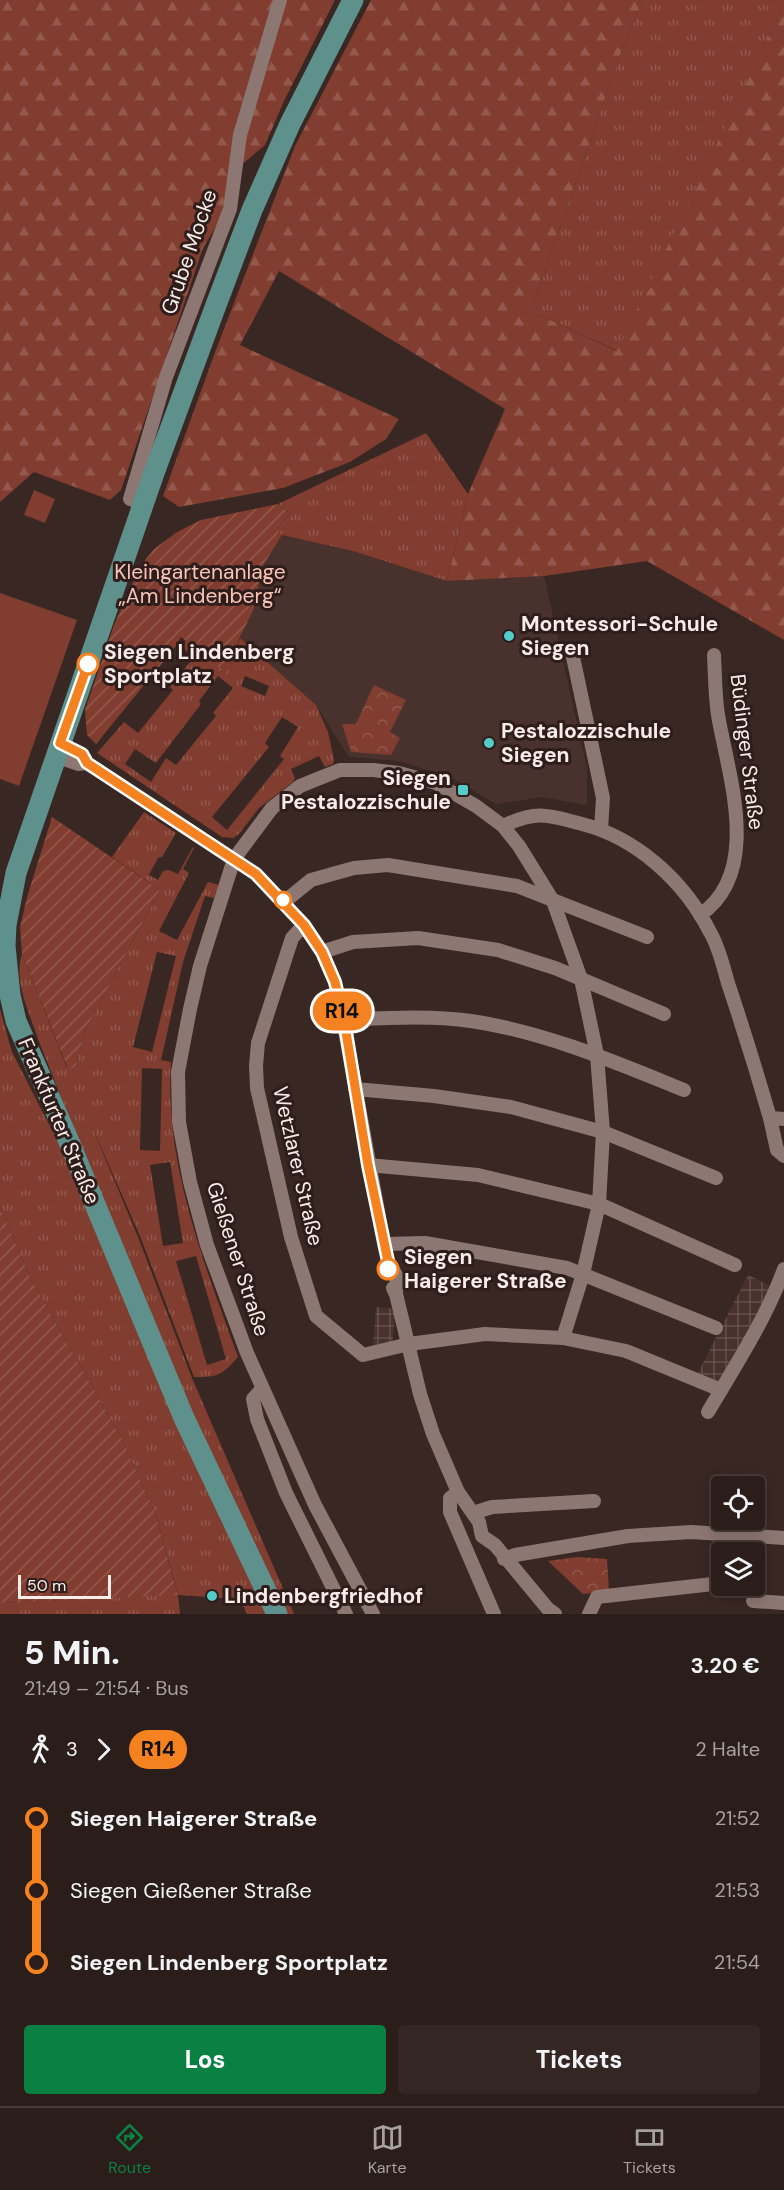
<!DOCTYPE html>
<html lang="de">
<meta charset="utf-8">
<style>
body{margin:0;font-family:"DM Sans",sans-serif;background:#332623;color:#f1f3f6;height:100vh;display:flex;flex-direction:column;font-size:22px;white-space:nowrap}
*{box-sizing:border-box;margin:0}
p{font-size:20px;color:#a6a2a2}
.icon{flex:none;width:33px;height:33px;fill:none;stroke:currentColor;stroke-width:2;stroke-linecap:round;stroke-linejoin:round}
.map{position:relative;height:1614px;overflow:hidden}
.side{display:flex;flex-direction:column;background:#2b1d1a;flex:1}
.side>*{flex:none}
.badge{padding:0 12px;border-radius:20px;font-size:21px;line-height:39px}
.buttons{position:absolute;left:711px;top:1476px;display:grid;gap:12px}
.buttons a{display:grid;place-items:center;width:54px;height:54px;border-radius:6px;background:#2b1d1a;box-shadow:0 3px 15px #0003,0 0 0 2px #473b39;font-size:30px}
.scale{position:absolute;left:18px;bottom:15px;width:93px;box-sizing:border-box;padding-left:6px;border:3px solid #f8ece9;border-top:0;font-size:16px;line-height:21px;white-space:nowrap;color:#f8ece9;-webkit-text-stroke:4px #2e1d1a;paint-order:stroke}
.map>.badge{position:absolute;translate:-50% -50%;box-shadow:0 0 0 3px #fff}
.legs{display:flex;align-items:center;gap:9px;height:66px;padding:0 24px;font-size:20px}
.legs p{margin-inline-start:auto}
.overview{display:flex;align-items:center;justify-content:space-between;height:102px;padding:0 24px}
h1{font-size:33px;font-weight:800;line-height:45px}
.button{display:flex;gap:12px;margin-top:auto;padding:12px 24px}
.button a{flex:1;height:69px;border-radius:6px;background:#0b8043;color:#fff;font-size:24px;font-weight:800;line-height:69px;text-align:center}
.button a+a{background:#332623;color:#f1f3f6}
ul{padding:0 24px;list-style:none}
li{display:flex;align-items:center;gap:21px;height:72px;font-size:22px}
li i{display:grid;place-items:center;width:9px;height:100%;margin:0 8px;background:currentColor}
li i::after{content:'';width:15px;height:15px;margin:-8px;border:4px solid;border-radius:50%;background:#2b1d1a}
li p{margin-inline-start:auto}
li:first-child i{background:linear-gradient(#0000 50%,currentColor 0)}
li:last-child i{background:linear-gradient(currentColor 50%,#0000 0)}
.menu{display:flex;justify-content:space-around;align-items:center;height:84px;border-top:2px solid #473b39;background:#2b1d1a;font-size:16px;color:#a6a2a2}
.menu a{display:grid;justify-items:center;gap:3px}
.menu .active{color:#0b8043}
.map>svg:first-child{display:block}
.built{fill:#49322d}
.industrial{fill:url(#industrial-grid)}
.grass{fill:url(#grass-tufts);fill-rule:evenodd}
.forest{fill:url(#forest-firs)}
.park{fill:url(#park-crowns)}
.garden{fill:url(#garden-furrows)}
.pitch{fill:#813d2f}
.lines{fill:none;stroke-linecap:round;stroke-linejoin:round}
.minor{stroke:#8d7773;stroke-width:14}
.primary{stroke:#5e908c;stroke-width:21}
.line-1-casing{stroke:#fff;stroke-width:14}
.line-1{stroke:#f58220;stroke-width:9}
.poi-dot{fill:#53cdc9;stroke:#2e1d1a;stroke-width:2}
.stop-1-dot{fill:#fff;stroke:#f58220;stroke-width:3}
.labels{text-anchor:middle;stroke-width:6;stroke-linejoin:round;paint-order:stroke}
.street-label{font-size:21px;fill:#f8ece9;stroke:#2e1d1a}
.park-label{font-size:21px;fill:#f9c4b8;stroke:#2e1d1a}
.poi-label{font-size:21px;font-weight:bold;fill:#f8ece9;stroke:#2e1d1a;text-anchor:start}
.stop-label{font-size:21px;font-weight:bold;fill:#f8ece9;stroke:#2e1d1a;text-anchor:start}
</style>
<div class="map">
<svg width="784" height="1614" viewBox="0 0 784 1614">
<defs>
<pattern id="industrial-grid" width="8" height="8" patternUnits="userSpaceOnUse" patternTransform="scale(1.5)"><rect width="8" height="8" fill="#49322d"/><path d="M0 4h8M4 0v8" fill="none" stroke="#64504b"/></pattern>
<pattern id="grass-tufts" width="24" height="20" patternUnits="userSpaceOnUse" patternTransform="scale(1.5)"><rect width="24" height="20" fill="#813d2f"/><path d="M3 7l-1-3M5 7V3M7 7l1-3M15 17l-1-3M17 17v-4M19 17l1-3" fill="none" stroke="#94594d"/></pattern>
<pattern id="forest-firs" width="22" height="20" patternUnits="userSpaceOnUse" patternTransform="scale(1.5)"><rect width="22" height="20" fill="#813d2f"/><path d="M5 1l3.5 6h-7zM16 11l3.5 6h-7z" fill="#94594d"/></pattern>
<pattern id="park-crowns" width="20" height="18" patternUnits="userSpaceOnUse" patternTransform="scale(1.5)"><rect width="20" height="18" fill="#813d2f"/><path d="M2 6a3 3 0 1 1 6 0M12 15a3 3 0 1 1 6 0" fill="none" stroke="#94594d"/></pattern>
<pattern id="garden-furrows" width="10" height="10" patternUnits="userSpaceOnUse" patternTransform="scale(1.5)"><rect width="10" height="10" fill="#813d2f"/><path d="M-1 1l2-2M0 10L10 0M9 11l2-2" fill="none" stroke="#94594d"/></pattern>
</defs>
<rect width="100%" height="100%" fill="#392723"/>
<!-- built -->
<path class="built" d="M282,535l71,16 94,30 97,-5 43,192v37l-45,-8 -46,7 -42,-25 -55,-18 -50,-4 -33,-52 -76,-67 14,-29 8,-42z"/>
<!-- industrial -->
<g class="industrial">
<path d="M748,1275l25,12 -50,99 -25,-13z"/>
<path d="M376,1307l20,2 -4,40 -19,-2z"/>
</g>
<!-- grass -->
<g class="grass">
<path d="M643,0h141v5l-166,346 -87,-40 95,-272z"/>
<path d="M426,433l42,61 -21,87 -94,-30 -71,-16 -6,-5 15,-16 -13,-10z"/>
<path d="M240,638l76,67 12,27 6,28 -1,4 -8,3 -6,-11 -28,13 4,9 -2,4 -34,26 -20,26 -6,4 -11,-1 -125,-84 27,-31 14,11 35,-43 -3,-3 24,-30 -11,-9 3,-8 42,34zM218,676l15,12 -20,25 3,3 -40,49 -10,-7 -15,24 -26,-18 10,-15 21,14 45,-59 -2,-3zM245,676l24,10 -4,10 -24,-10zM282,717l16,10 -18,29 4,3 -57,71 -15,-13 57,-70 -4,-4z"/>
<path d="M144,812l32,21 -14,24 -4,1 -9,17 9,5 5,-9 6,-1 9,4 15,-27 1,1 -11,21 6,4 -30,58 18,9 31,-58 11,3 -5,13 -9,-2 -22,66 -22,98 10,2c-7,101 33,201 67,295 -16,18 -19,20 -44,20l-54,-141 -50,-114 48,115 54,141 102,236h-13l-93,-197 -150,-378c-8,-25 -25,-58 -16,-85l45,114 9,-2 10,-37 74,-139 -48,-33zM157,952l19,4 -24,96 -19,-5zM142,1068l20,1 -2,82 -20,-1zM170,1162l13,81 -20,3 -13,-81zM196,1256l30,103 -19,6 -31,-104z"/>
<path d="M0,1009l12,43 45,88 213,474h-23l-7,-15 -62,-4 2,19h-180v-11l178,-9 -23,-81 -33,-74 -91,-160 -31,-72z"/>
</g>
<!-- forest -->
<g class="forest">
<path d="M0,0h335l-51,101 -19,44 -20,17 -15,-1 -3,33 -9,29 -15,25 -82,242 -11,10 -76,-28 -34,30z"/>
<path d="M371,0h272l-17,39 -95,272 86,40 167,-346v635l-137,-79 -103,15 -97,5 21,-87 37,-85 -226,-138 -39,74 159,74 -13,20 -36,23 -67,26 -104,19 -16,-11 54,-149 78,-201z"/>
</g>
<!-- park -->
<g class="park">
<path d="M374,685l32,15 -16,32 10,6 -9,17 -40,-3 -9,-28h14z"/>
<path d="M577,1557l30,2 2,32 -26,3 -35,-33z"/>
</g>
<!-- garden -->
<g class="garden">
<path d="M278,504l13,10 -15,16 6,5 -20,32 -8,42 -15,30 -11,36 -47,-38 -5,9 -80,98 -9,-9 -2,-25 29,-85 25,-57 15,-19 23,-17 24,-12z"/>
<path d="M52,817l108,73 -74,139 -10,37 -8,3 -46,-115 -2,-27 7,-30z"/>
<path d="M0,1207l31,72 91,160 33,74 23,82 -178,8z"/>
</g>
<!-- pitch -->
<g class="pitch">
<path d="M34,490l21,9 -10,24 -21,-8z"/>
<path d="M0,593l77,27 -58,166 -19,-7z"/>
</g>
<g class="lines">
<!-- minor -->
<g class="minor">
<path d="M144,504l-14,-5 36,-122 64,-168 10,-74 40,-135"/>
<path d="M573,657l30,141 -2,31"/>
<path d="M60,743l23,12 4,8 169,111 48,51 18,27 13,30 8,38 41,224 4,17 9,16 -1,17"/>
<path d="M55,756l23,8 9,-1"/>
<path d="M503,826c34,-16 44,-11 79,-2 55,14 102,57 128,108 9,15 13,34 18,51 15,45 29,90 42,135"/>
<path d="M284,902l27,-22 43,-12 34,-3 129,21 130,51"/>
<path d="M700,915c63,-43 28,-140 18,-200 -3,-20 -3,-41 -4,-60"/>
<path d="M304,925l-12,13 -34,105 -2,23 1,22 34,149 25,79 47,39 46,-11 76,-10 78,4 63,13 95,39"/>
<path d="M322,952l31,-10 65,-4 80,12 57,18 109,46"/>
<path d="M343,1020c43,-2 86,-5 128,1 74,11 144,41 213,69"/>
<path d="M355,1089l79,7 77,11 92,25 113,46"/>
<path d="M784,1119l-14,-1 7,32 7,6"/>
<path d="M368,1165l110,10 121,29 136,61"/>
<path d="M384,1244l41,-1 142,25 149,60"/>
<path d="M393,1288l3,6 24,100 13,40 25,58 21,30 3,14 13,9 53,64 7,5"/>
<path d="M262,1389l-9,10 4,20 29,74 60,121"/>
<path d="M708,1412c27,-46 58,-93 76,-143"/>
<path d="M458,1492l-8,6v14l44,102"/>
<path d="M473,1513l19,-6 102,-6"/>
<path d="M504,1559l11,-4 113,-19 63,-4 93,6"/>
<path d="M753,1601l31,2"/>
<path d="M373,1614l-58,-109 -68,-152 -40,-108 -17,-63 -11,-60 -1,-50 12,-63 10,-43 34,-107 38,-51 28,-22 40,-16h33l26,3 37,10 40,23 27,20 16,20 34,55 28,78 16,76 6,77 -4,72 -16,70 -20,64"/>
<path d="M589,1614l8,-17 125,-14"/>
</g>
<!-- primary -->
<path class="primary" d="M277,1614l-93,-196 -117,-281 -51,-116 -6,-26 -5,-49 1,-21 10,-52 138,-400 62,-168 36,-95 38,-86 63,-124"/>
</g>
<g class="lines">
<!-- line-1 casing -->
<g class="line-1-casing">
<path id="line-1" d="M88,664l-28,79 22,11 5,9 169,111 48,51 18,27 13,30 9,38 24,145 20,96v8"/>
</g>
<!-- line-1 -->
<use href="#line-1" class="line-1"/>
</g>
<!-- markers -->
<g class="poi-dot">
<circle cx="509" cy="636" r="6"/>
<circle cx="489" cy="743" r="6"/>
<rect x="457" y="784" width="12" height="12" rx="3"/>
<circle cx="212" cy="1596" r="6"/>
</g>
<g class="stop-1-dot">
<circle cx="88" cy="664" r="10"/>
<circle cx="283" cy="900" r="8"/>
<circle cx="388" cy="1269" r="10"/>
</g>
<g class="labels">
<!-- street labels -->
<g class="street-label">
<text transform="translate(189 252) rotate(-71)" y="7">Grube Mocke</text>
<text transform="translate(747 752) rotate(83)" y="7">Büdinger Straße</text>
<text transform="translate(59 1121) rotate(67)" y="7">Frankfurter Straße</text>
<text transform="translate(298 1166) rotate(77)" y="7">Wetzlarer Straße</text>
<text transform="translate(238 1259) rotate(72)" y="7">Gießener Straße</text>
</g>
<!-- park labels -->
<g class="park-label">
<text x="200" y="579">Kleingartenanlage<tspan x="200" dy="24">„Am Lindenberg“</tspan></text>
</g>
<!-- poi labels -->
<g class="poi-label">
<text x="521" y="631">Montessori-Schule<tspan x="521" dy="24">Siegen</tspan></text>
<text x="501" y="738">Pestalozzischule<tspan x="501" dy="24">Siegen</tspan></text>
<text x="451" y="785" text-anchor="end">Siegen<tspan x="451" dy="24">Pestalozzischule</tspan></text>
<text x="224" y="1603">Lindenbergfriedhof</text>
</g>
<!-- stop labels -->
<g class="stop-label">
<text x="104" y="659">Siegen Lindenberg<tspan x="104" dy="24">Sportplatz</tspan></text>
<text x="404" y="1264">Siegen<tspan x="404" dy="24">Haigerer Straße</tspan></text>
</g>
</g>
</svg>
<div class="buttons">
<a><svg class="icon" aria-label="locate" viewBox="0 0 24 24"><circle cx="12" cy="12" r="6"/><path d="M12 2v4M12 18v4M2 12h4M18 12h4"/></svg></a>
<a><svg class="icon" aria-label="layers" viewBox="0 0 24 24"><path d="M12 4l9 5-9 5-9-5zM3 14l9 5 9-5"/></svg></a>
</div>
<div class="scale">50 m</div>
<b class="badge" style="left:342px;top:1011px;background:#f58220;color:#111">R14</b>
</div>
<section class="side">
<div class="overview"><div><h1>5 Min.</h1><p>21:49 – 21:54 · Bus</p></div><b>3.20 €</b></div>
<div class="legs"><svg class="icon" aria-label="walk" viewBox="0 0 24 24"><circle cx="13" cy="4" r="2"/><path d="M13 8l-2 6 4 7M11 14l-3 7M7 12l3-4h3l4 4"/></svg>3<svg class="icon" aria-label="forward" viewBox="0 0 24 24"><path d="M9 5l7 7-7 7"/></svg><b class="badge" style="background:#f58220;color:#111">R14</b><p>2 Halte</p></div>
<ul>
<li><i style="color:#f58220"></i><b>Siegen Haigerer Straße</b><p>21:52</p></li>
<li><i style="color:#f58220"></i><span>Siegen Gießener Straße</span><p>21:53</p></li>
<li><i style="color:#f58220"></i><b>Siegen Lindenberg Sportplatz</b><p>21:54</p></li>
</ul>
<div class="button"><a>Los</a><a>Tickets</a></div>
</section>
<nav class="menu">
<a class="active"><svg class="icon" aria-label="directions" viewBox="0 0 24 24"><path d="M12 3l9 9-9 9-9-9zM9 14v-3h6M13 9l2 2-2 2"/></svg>Route</a>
<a><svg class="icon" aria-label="map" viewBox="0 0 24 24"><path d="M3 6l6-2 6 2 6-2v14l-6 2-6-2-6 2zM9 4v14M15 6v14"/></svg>Karte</a>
<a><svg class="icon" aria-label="tickets" viewBox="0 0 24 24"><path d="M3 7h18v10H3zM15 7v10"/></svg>Tickets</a>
</nav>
